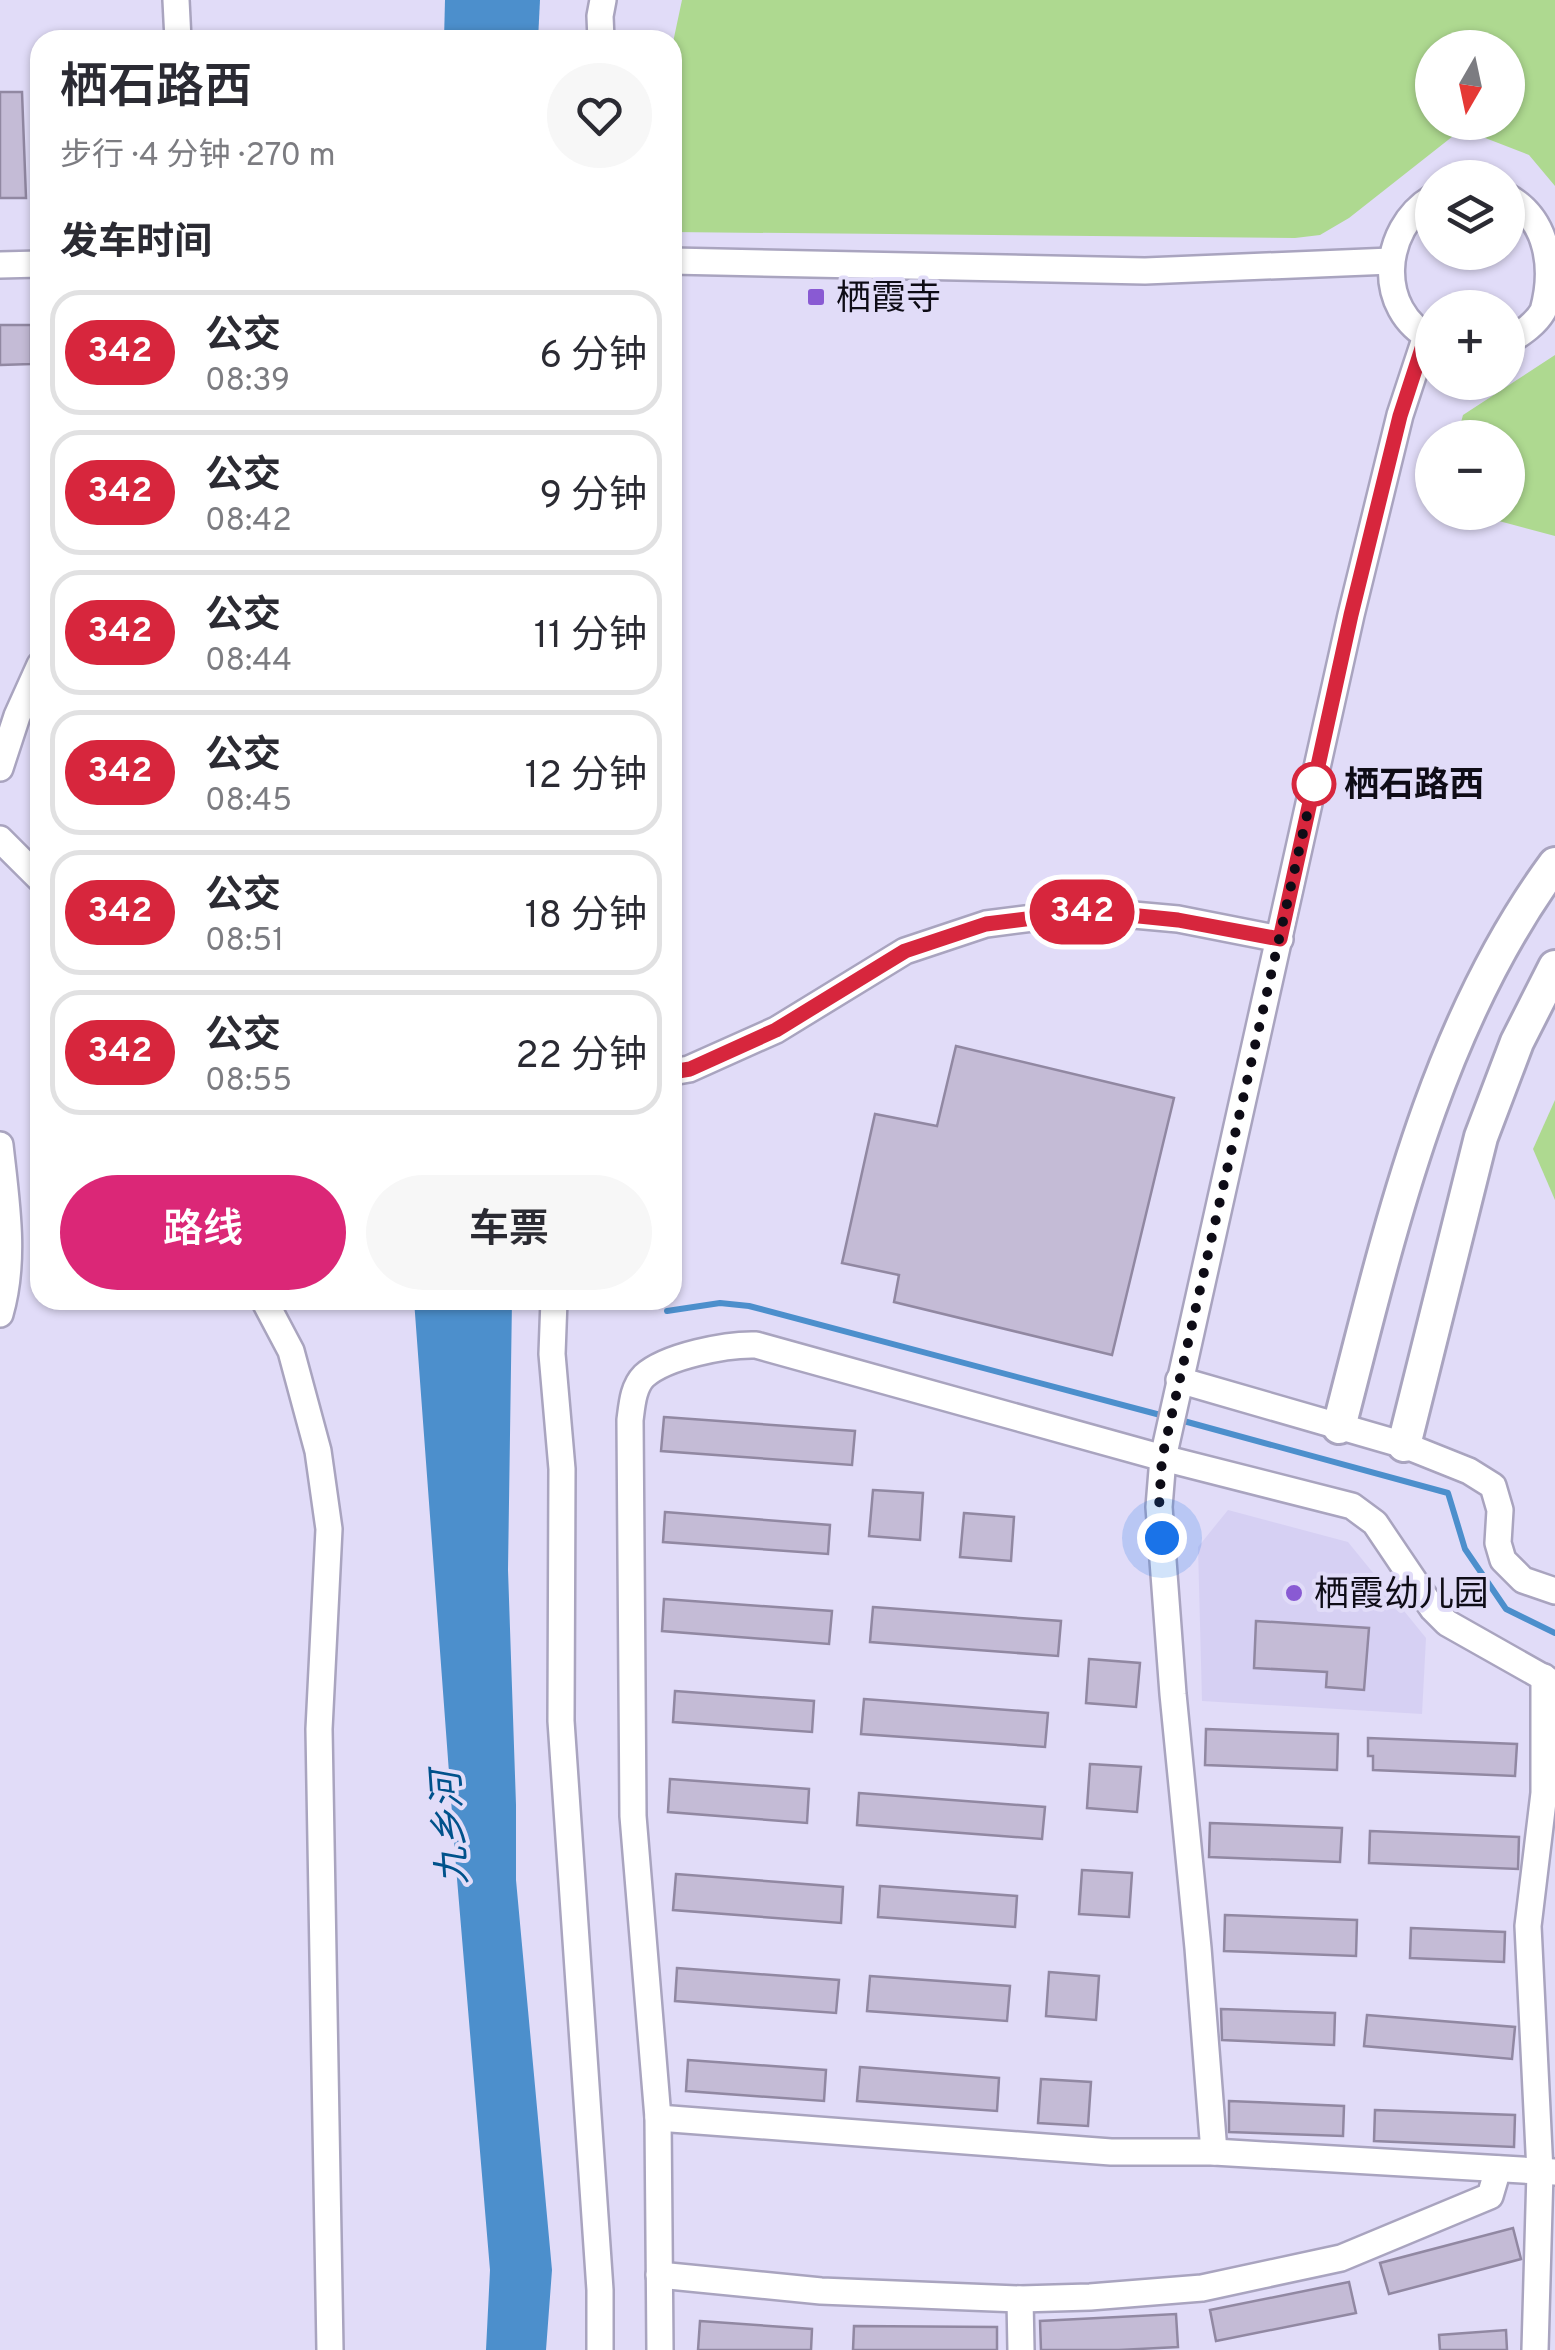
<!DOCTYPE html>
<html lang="zh">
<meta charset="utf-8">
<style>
body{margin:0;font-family:Overpass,"Noto Sans SC",sans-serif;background:#f7f7f7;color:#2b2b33;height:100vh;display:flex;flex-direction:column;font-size:38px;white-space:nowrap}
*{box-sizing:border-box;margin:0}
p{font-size:32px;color:#7c7c81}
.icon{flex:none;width:55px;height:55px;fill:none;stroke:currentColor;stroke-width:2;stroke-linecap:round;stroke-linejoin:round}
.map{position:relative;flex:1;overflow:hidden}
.sheet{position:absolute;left:30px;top:30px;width:652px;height:1280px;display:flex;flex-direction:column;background:#fff;border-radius:30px;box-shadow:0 2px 8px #0004}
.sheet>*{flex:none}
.badge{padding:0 20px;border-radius:32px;font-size:35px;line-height:65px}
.needle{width:65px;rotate:189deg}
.buttons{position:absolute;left:1415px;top:30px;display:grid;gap:20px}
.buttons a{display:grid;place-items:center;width:110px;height:110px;border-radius:50%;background:#fff;box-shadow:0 2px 8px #0004;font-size:50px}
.you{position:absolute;width:50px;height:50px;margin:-25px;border:8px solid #fff;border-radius:50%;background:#1a73e8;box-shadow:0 0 0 15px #1a73e833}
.map>.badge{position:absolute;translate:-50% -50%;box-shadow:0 0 0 5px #fff}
h2{padding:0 30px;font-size:38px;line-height:90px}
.round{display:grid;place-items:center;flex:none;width:105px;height:105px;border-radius:52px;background:#f7f7f7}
.summary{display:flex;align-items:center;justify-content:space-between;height:170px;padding:0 30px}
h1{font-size:48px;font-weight:600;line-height:75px}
.primary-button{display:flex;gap:20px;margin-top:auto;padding:20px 30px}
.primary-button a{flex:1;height:115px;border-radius:60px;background:#db2777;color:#fff;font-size:40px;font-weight:600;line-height:115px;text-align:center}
.primary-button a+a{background:#f7f7f7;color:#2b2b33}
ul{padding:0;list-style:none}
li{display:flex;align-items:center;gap:30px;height:125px;margin:0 20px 15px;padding:0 10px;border:5px solid #e1e1e2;border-radius:30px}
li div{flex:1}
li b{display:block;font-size:38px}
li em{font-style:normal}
li .badge{min-width:110px;font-weight:700;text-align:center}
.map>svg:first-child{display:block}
.built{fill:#d6d0f3}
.green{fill:#aed990;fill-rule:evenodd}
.water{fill:#4c8fcc}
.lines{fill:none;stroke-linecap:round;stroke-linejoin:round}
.stream{stroke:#4c8fcc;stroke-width:6}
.building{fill:#c4bbd6;stroke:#9188a2;stroke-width:2.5}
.minor-casing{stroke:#a9a4bf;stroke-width:30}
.major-casing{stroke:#a9a4bf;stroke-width:38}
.minor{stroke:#fff;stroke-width:25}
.major{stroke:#fff;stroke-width:32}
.line-casing{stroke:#fff;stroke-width:22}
.line{stroke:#d7263d;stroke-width:15}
.walk{stroke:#0e0c16;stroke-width:10;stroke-dasharray:0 18}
.poi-dot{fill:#895ad3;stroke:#e1dcf8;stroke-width:4}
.stop-dot{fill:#fff;stroke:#d7263d;stroke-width:5}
.labels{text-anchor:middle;stroke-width:8;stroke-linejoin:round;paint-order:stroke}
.poi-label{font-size:35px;fill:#0e0c16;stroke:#e1dcf8;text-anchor:start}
.stop-label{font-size:35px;font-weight:bold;fill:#0e0c16;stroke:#e1dcf8;text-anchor:start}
.water-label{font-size:38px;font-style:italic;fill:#00528b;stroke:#e1dcf8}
</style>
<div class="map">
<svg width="1555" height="2350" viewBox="0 0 1555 2350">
<rect width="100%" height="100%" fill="#e1dcf8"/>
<!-- built -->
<path class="built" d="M1228,1510l120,32 78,96 -4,76 -220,-13 -4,-154z"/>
<!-- green -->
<g class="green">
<path d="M682,0h873v186l-26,-31 -67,-26 -113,89 -29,17 -25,3 -622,-6 -1,-185zM1432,48h76v74h-76z"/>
<path d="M1555,355v181l-86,-23 39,-1v-74l-51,-1 6,-22z"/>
<path d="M1555,1100v100l-22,-51z"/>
</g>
<!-- water -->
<g class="water">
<path d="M445,0h95l-2,40h-94z"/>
<path d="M414,1300h98l-4,270 8,235v75l36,390 -6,80h-60l4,-80 -34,-403z"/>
</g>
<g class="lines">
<!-- stream -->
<g class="stream">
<path d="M667,1311l53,-8 29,3 419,111"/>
<path d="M1180,1420l268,73 17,56 41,60 49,24"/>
</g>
</g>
<!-- building -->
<g class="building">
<path d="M0,92h22l4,106h-26z"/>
<path d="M0,325h31v39l-31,1z"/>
<path d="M956,1046l218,52 -62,257 -218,-53 5,-27 -57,-12 33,-149 62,12z"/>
<path d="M664,1417l191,14 -3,34 -191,-14z"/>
<path d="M873,1490l50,3 -3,47 -51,-4z"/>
<path d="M665,1512l165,13 -2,29 -165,-12z"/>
<path d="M964,1513l50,4 -3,44 -51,-4z"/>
<path d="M664,1599l168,12 -3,33 -167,-13z"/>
<path d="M873,1607l188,14 -3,35 -188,-14z"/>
<path d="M1256,1621l113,7 -5,62 -38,-3 1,-15 -73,-4z"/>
<path d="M1089,1659l51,4 -4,44 -50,-4z"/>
<path d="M675,1691l139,10 -2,31 -139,-10z"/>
<path d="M864,1699l184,14 -3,34 -184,-13z"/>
<path d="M1206,1729l132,5 -1,36 -132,-5z"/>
<path d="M1368,1738l149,6 -2,32 -142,-6v-14h-5z"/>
<path d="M1090,1764l51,3 -4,45 -50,-4z"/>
<path d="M670,1779l139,10 -2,34 -139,-11z"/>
<path d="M859,1793l186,14 -3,32 -185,-14z"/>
<path d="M1210,1823l132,5 -2,34 -131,-5z"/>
<path d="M1370,1831l149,6 -1,32 -149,-6z"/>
<path d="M1082,1870l50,3 -3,44 -50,-3z"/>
<path d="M676,1874l167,13 -2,36 -168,-13z"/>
<path d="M880,1886l137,10 -2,31 -137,-10z"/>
<path d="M1225,1915l132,5 -1,36 -132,-5z"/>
<path d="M1411,1928l94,4 -1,30 -94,-4z"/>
<path d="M677,1968l162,12 -3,33 -161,-12z"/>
<path d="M1049,1972l50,4 -3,44 -50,-4z"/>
<path d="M870,1976l140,10 -3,35 -140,-10z"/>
<path d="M1221,2009l114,4 -1,32 -112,-5z"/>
<path d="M1367,2015l148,12 -3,32 -148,-13z"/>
<path d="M688,2060l138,10 -2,31 -138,-10z"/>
<path d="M860,2067l139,11 -2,33 -140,-10z"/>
<path d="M1041,2079l50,3 -3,44 -50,-3z"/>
<path d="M1229,2101l115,5 -1,30 -114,-4z"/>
<path d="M1375,2110l140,5 -1,32 -140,-6z"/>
<path d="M1513,2228l8,31 -132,35 -9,-31z"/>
<path d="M1349,2282l7,31 -140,28 -6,-31z"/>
<path d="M1176,2314l2,33 -59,3h-78l-1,-29z"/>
<path d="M700,2321l112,8 -1,21h-113z"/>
<path d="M854,2326l143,1v23h-144z"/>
<path d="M1506,2330l1,20h-67l-1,-15z"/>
</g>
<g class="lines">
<!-- minor casing -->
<g class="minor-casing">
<g id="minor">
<path d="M176,0l2,40"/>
<path d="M601,40l-1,-24 3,-16"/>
<path d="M1508,197c40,23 47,71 35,114 -8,14 -23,23 -35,31"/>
<path d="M1432,198c-51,31 -57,112 0,141"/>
<path d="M672,261l473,10 246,-10"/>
<path d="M0,265l40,-1"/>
<path d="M0,768l17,-52 23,-51"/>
<path d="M0,839l40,40"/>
<path d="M672,1072l17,-3 87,-39 129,-79 81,-27 103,-13 89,8 102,20"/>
<path d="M0,1145c6,55 16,114 0,169"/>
<path d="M264,1300l27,51 27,100 11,78 -10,200 11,621"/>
<path d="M554,1300l-2,54 10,115 -1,252 39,569v60"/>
<path d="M1179,1380l225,65 65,26 24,15 7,24 -2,33 5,17 20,20 32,11"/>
<path d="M658,2118l453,34h103l341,20"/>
<path d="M1214,2152l-16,-204 -25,-254 -14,-187 4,-49 188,-843 49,-200 26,-79"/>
<path d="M659,2275l162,16 199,8 70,-2 112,-9 139,-30 149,-62 8,-27"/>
<path d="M1020,2299l1,51"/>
<path d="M660,2350l-2,-232 -25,-302 -3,-396c2,-15 3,-33 14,-44 22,-20 83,-32 112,-31l407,113 189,48 23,17 58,86 14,14 108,61"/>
<path d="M1535,2350l5,-178 -12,-246 16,-133v-116"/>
</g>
</g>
<!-- major casing -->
<g class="major-casing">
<g id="major">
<path d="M1339,1427c50,-193 95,-399 216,-563"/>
<path d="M1404,1445l77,-308 36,-95 38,-75"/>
</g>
</g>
<!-- minor -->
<use href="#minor" class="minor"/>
<!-- major -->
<use href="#major" class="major"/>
</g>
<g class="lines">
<!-- line casing -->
<g class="line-casing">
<path id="line" d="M672,1072l18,-3 86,-39 129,-79 81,-27 104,-13 88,9 102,19 71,-324 49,-199 26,-80 6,3"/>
</g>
<!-- line -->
<use href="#line" class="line"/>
<!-- walk -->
<path class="walk" d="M1162,1538l-3,-31 3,-49 152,-674"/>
</g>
<!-- markers -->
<g class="poi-dot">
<rect x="806" y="287" width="20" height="20" rx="5"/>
<circle cx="1294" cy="1593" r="10"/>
</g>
<circle class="stop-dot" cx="1314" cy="784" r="20"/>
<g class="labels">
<!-- poi labels -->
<g class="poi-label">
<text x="836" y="309">栖霞寺</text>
<text x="1314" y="1605">栖霞幼儿园</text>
</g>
<!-- stop labels -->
<g class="stop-label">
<text x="1344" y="796">栖石路西</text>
</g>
<!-- water labels -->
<g class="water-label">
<text transform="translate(449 1828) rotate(-94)" y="13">九乡河</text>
</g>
</g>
</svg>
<div class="buttons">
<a><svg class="needle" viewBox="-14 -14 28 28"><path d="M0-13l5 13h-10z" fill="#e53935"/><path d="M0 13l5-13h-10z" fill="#7c7c81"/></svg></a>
<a><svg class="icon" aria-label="layers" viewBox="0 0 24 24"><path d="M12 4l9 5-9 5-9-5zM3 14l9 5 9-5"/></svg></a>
<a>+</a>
<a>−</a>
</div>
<div class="you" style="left:1162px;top:1538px"></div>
<b class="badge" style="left:1082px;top:912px;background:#d7263d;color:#fff">342</b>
<section class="sheet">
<div class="summary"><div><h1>栖石路西</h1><p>步行 · 4 分钟 · 270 m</p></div><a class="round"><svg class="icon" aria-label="heart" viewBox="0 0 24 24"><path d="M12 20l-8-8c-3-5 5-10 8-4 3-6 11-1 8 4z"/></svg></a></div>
<h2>发车时间</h2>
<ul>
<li><span class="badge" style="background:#d7263d;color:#fff">342</span><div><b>公交</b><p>08:39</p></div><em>6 分钟</em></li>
<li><span class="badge" style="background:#d7263d;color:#fff">342</span><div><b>公交</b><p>08:42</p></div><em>9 分钟</em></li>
<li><span class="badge" style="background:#d7263d;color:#fff">342</span><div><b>公交</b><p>08:44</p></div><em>11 分钟</em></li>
<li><span class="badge" style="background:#d7263d;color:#fff">342</span><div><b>公交</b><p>08:45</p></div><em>12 分钟</em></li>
<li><span class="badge" style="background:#d7263d;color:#fff">342</span><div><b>公交</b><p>08:51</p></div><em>18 分钟</em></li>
<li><span class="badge" style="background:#d7263d;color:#fff">342</span><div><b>公交</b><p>08:55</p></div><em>22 分钟</em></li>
</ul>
<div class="primary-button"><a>路线</a><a>车票</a></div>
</section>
</div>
